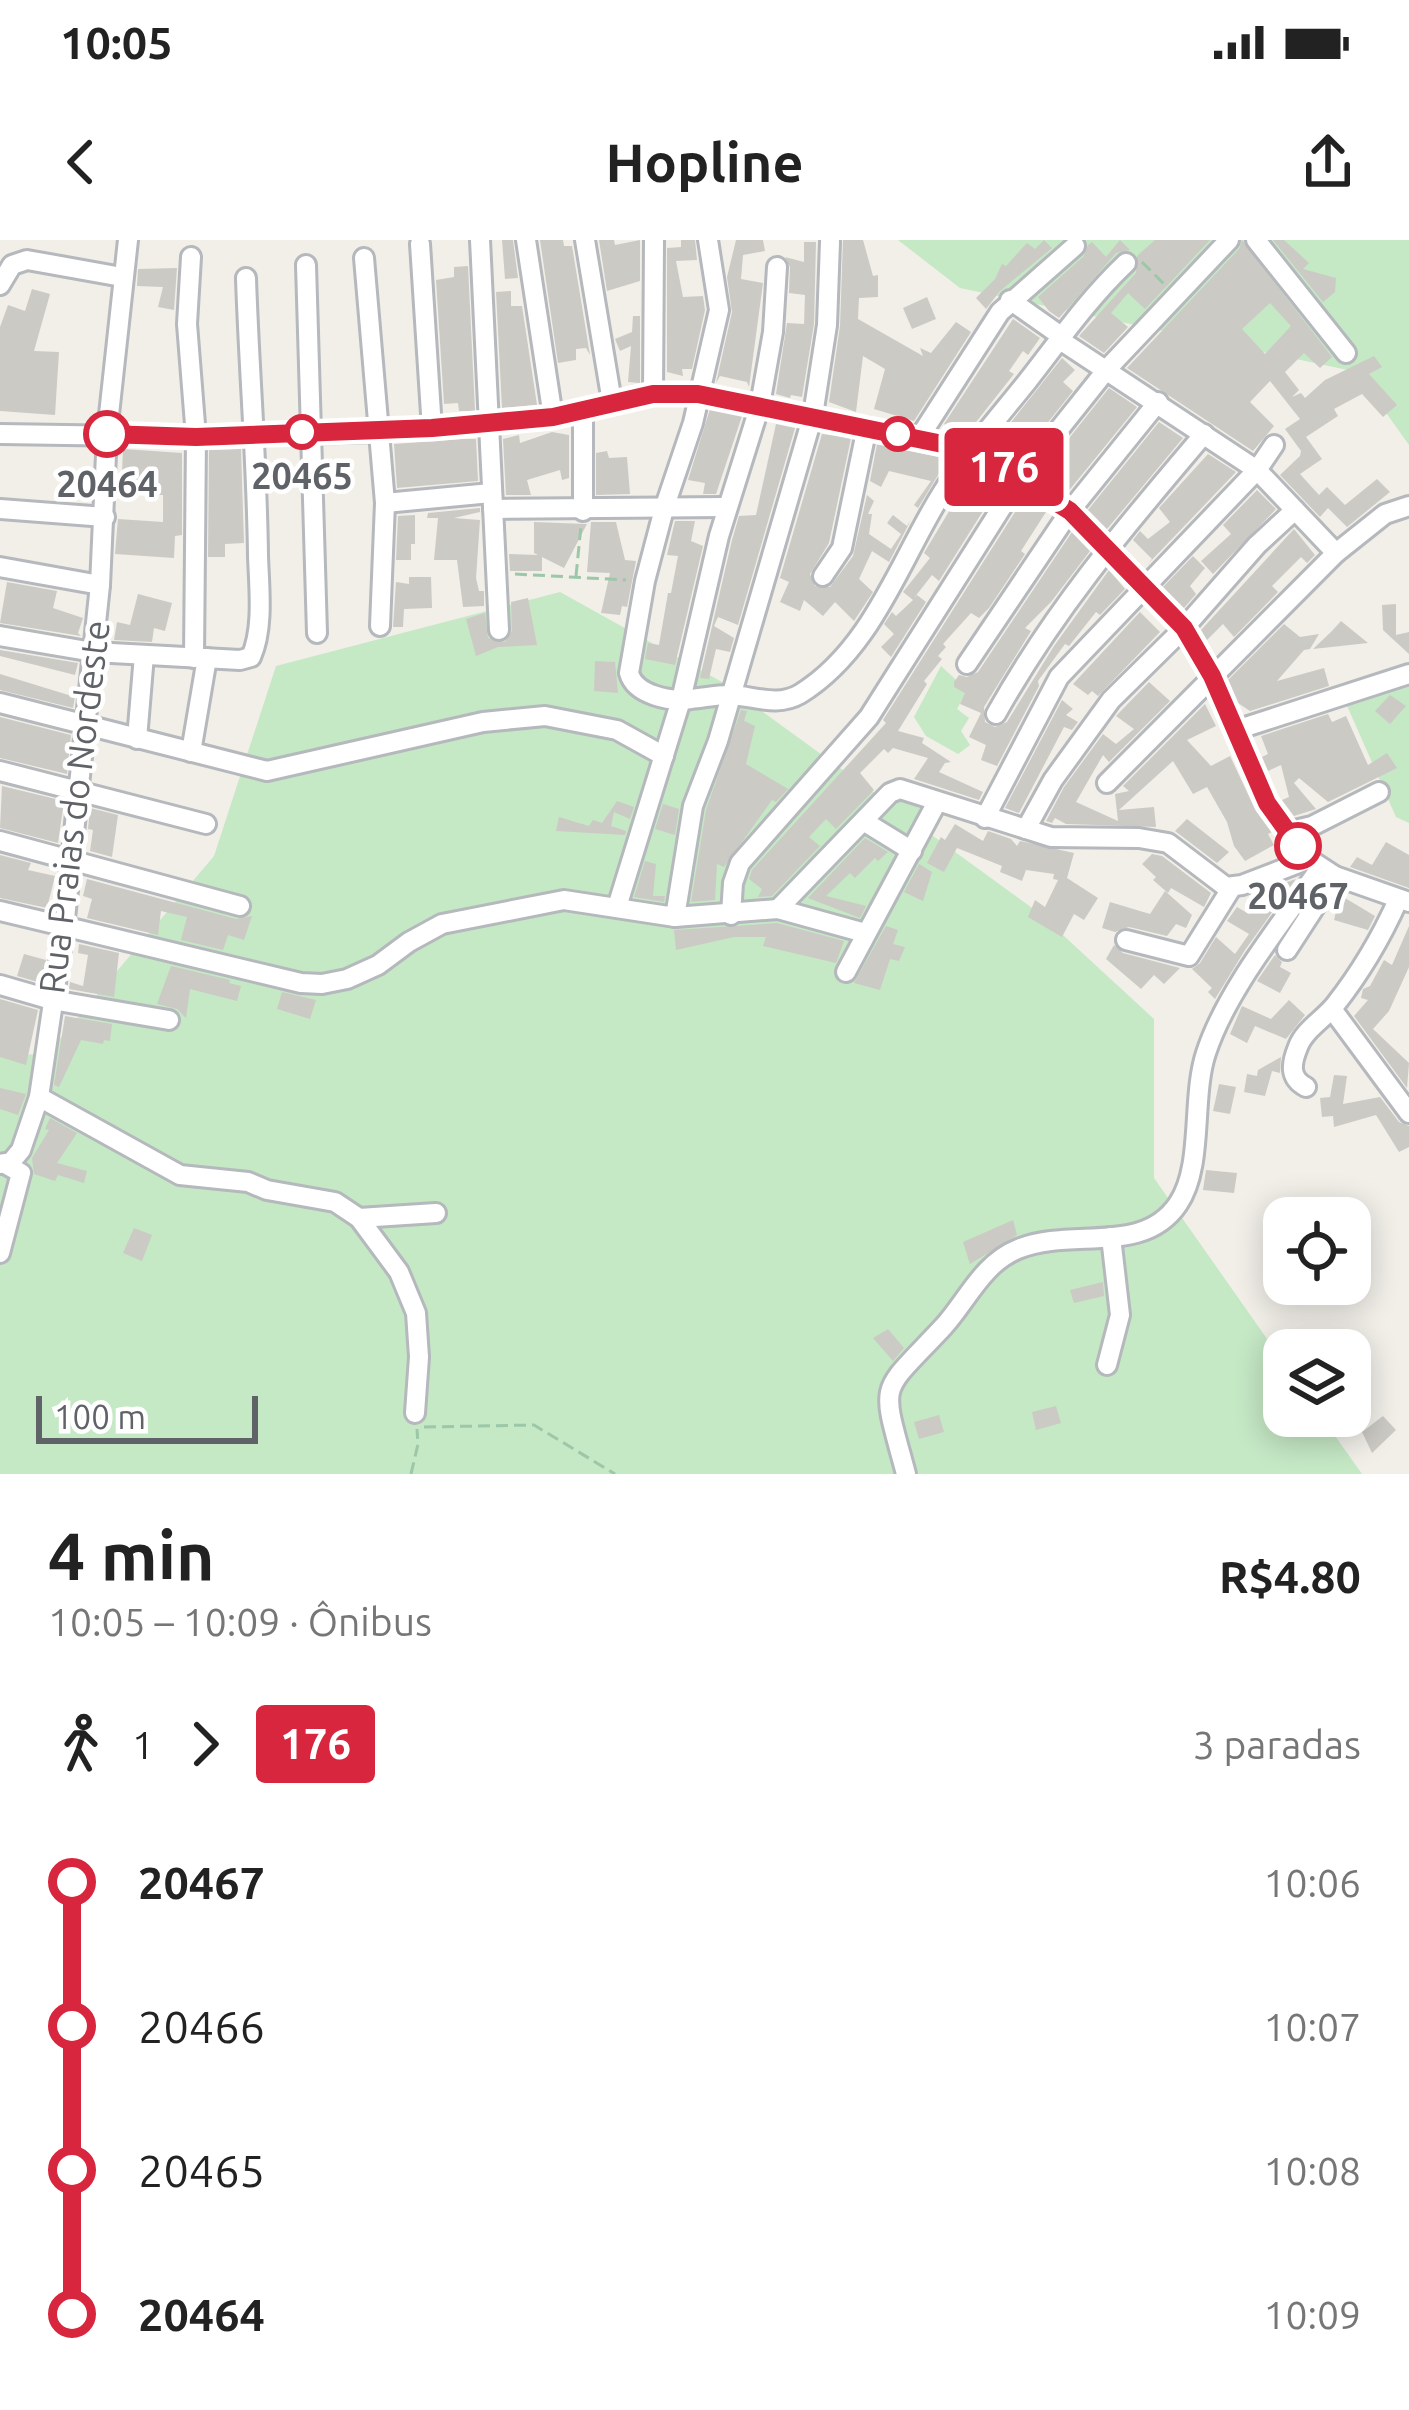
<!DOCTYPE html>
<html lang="pt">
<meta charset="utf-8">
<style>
body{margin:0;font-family:Ubuntu,sans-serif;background:#f6f6f6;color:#222;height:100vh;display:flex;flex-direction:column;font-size:45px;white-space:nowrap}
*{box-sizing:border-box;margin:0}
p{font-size:39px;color:#767676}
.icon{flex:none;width:66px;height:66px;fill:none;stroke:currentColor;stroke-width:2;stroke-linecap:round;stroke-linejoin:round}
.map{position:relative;height:1234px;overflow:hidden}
.details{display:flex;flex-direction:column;background:#fff;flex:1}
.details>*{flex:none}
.badge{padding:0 24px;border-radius:9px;font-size:42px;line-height:78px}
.buttons{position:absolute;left:1263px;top:957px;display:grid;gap:24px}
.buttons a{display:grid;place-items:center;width:108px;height:108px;border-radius:24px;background:#fff;box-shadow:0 6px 30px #0003;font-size:60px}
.scale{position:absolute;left:36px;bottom:30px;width:222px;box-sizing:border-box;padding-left:12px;border:6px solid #5f6368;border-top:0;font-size:33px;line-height:42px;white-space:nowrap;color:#5f6368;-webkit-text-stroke:9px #fff;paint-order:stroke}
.map>.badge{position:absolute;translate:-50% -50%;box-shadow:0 0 0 6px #fff}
.legs{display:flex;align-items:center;gap:18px;height:132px;padding:0 48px;font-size:39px}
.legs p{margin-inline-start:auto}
.overview{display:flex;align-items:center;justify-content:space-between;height:204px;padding:0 48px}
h1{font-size:66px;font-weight:700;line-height:90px}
ul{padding:0 48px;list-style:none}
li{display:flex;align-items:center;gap:42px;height:144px;font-size:45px}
li i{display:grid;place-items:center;width:18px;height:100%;margin:0 15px;background:currentColor}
li i::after{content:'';width:30px;height:30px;margin:-15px;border:9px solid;border-radius:50%;background:#fff}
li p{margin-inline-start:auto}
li:first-child i{background:linear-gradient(#0000 50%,currentColor 0)}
li:last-child i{background:linear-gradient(currentColor 50%,#0000 0)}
.status{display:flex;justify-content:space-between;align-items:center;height:84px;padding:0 60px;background:#fff;direction:ltr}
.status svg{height:33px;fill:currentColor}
header{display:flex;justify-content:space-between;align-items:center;height:156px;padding:0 48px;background:#fff;font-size:54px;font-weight:700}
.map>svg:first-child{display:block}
.green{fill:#c5e8c5}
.building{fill:#cccac5;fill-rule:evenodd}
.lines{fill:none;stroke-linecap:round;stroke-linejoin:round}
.minor-casing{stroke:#b5b8bc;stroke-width:24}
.path{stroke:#9cc7a9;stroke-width:3;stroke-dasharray:12 6;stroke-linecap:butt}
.minor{stroke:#fff;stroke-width:18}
.line-1-casing{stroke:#fff;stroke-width:27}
.line-1{stroke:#d7263d;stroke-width:18}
.stop-1-dot{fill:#fff;stroke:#d7263d;stroke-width:6}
.labels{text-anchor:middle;stroke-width:9;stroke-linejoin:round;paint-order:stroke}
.stop-label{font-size:36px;font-weight:bold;fill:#5f6368;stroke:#fff}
.street-label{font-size:36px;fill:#5f6368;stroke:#fff}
</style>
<div class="status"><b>10:05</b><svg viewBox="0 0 49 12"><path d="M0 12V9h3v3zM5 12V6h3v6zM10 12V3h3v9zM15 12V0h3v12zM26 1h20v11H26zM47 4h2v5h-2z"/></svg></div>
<header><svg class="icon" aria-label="back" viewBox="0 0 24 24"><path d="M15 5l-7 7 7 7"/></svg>Hopline<svg class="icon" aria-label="share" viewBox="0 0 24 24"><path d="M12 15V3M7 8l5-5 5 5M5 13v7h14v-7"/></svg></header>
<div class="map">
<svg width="1409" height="1234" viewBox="0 0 1409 1234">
<rect width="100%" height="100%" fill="#f1efe8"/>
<!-- green -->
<g class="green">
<path d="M898,0h511v205l-52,-73 -397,-84z"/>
<path d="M560,352l162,90 166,121 8,-9 30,18 -8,13 121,88 115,106v159l130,185v53h37l41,58h-1362v-417l48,-4 166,-197 62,-190z"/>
<path d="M941,426l26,24 -10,19 12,9 -8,13 9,14 -12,9 -32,-18 -12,-19z"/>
<path d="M1409,436v147l-13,-6 -51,-116z"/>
</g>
<!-- building -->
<g class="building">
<path d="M502,0h11l5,38 -13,1z"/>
<path d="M540,0h23l1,6h8l18,109 -4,-7 -10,1v11l-18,3z"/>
<path d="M599,0h15l1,5 25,-5v41l-33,10z"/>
<path d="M681,0h14l2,20 -21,1 7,36 20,-1 2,14 -13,59h-10l1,7 -16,-4v-124l14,-1z"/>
<path d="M736,0h27l2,11 -22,4 -2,24 22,4 -14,104 -2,-5 -27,-6 -4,7 16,-71 -5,-35z"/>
<path d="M843,0h20l10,36 5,-1v22l-19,1 -1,21 65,37 -3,-8 11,5 25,-31 15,10 -57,89 -40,-12 11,-40 -22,-13 -7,56 -27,-10 11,-76z"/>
<path d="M1044,0l8,8 -52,43 -14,18 -10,-11 19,-19 7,-15 4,2 21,-23 8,6z"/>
<path d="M1120,0l10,10 -14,3 -57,65 -10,-7 -11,-14 46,-41 4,-11 4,-3 14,15z"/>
<path d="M1155,0h55l-65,69 -17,-16 -17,20 17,14 -24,26 -25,-17 57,-63 1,-17z"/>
<path d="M1242,0l90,117 -12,11 -16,-15 -19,19 14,18 -7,7 9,-4 4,5 20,-18 49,-24 8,11 -13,7 28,31 -14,12 -21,-23 -28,15 4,7 -32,21 16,22 -22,15 19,21 8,-8 18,18 32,-26 13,13 -43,35 -19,-19 -8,9 -40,-42 20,-19 1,-5 -16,-22 15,-10 -30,-38 -20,21 24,24 -21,25 -126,-83 112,-119zM1270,63l21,23 -26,28 -23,-25z"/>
<path d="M1273,0h11l25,23 -6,6 33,9 -1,14 -12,10z"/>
<path d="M804,2h12l-2,82 -12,73 -11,-2 -1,3 -14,-4 11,-71 17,1 1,-29 -16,-2 1,-26 -5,-10 19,5z"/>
<path d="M468,26l7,145h-16l-1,-8 -14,1 -8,-124 18,-3v-10z"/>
<path d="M177,28l-3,42 -16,-3 5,-20 -26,-1 1,-17z"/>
<path d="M32,49l18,5 -16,57 25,1 -4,63 -55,-4v-84l8,-22 17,6z"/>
<path d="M511,51v15h11l15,99 -35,3 -6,-116z"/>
<path d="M927,57l9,22 -24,10 -9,-21z"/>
<path d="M633,76h7v67l-12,-1 3,-36 -11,5 -5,-12 17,-7z"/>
<path d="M1013,79l27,19 -12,17 -5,-4 -14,20 5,3 -45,57 -7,-7 -7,9 -11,-9z"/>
<path d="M1062,118l13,12 -12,12 10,9 -56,70 -24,-16z"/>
<path d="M1109,148l28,19 -70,86 -24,-22z"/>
<path d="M710,169l32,7 -26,78h-13l2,-11 -17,-3z"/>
<path d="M1159,182l24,16 -76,91 -19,-19z"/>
<path d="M776,184l19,4 -57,197 -20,-8 -4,9 20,12 -4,14 -14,-3 -7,30 -9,-1 32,-138 7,-24 17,-1z"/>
<path d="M552,192l17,3v43l-7,2 -2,-10 -33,10 4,15h-25l-3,-56 16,-4 1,8z"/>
<path d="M822,194l29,4 -22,105 -19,31 5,12 15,1 23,-31 14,-61 7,6 -6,13h4l-3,20 22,15 10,-15 -14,-11 6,-8 14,11 4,-6 -22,42 -17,-11 -13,28 14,13 -19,29 -19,-19 -12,14 -19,-16 -4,11 -20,-9 9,-20 -9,-4z"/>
<path d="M463,199h13l2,42 -81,7 -3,-44z"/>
<path d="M877,204l62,13 7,5 -28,46 -4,-3 17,-24 -42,-10 -8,16 -11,-6z"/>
<path d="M123,209l59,4v82l-7,1 -1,22 -59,-4 3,-35 45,3v-27l-42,-1z"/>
<path d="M241,209l3,94 -19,1v13h-17l1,-107z"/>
<path d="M607,211l2,7 18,-1 3,37 -34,1v-42z"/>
<path d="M1208,214l28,18 -89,93 5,-6 -19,-19 7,-9 8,8 22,-17 -11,-14z"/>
<path d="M975,228l25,16 -61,97 -7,-6 -18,23 3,-3 9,7 -35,55 -10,-10 13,-13 -10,-10 8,-12 4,4 17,-16 -10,-8 27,-34 -6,-5z"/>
<path d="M1257,250l19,19 -63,65 -12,-13 30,-27 -8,-9z"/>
<path d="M1022,261l24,11 -25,39 4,3 -36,54 -10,10 -8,-5 -28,31 3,3 -8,9 4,3 -18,22 3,3 -29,47 26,7 -2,5 29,19 -6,1 -6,9 44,20 -4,8 -65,-21 14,-21 -35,-10 -5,5 -4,-4 -24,24 14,17 -38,39 -10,-10 -17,18 11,9 -48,50 -14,1 4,-8 -13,-10 3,-9 134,-147 -3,-3z"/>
<path d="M480,268v4l-26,6 26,2 -4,58 3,13h5v15l-21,1 -6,-47h-23l4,-42h-11l1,-5z"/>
<path d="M415,275v29h-4v16h-15l2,-44z"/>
<path d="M675,281h20l-4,20 12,5 -28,119 -30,-6 3,-16 11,2 9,-52h3l7,-37 -11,-1z"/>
<path d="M534,282l53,2 -23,44 -22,-11v14h-32l-1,-17 29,1 -4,-2z"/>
<path d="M591,282h25l9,38 11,1 -9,46 -5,-1 -2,9 -19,-2 9,-40 -23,-1z"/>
<path d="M1294,289l21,26 -8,8 -6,-6 -29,29 6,6 -44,45 -11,-13 -16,16 -6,-10z"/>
<path d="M1072,292l18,19 -39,51 -26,26 6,3 -47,76 1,15 10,5 12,-5 47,-76 55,-76 16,19 -25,26 -4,-3 -27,34 -4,-2 -27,37 1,5 -42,80 -16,-6 5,-15 -17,-8 12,-24 -21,-9 5,-11 -11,-6v-5l5,-7 8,2 11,-5z"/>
<path d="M1193,316l12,12 -15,18 6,8 -12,14 -21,-21z"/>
<path d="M409,337h22l1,31 -28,1 -1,18h-10l3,-45 13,2z"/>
<path d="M7,342l50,9 -4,17 30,10 -5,15 3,3 -81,-13z"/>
<path d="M138,354l34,9 -7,28 -11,-3 -2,14 -38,-2 3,-18 13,3z"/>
<path d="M528,358l9,47 -39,2 -22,9 -10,-37 19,-6 3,25 17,4 7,-11 -1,-29z"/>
<path d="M1396,364v31l13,-3v22l-26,-24 -1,-25z"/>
<path d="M1140,372l20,20 -62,64 -6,-5 -4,4 -15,-11z"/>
<path d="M1341,381l27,22 -55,6 19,-18z"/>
<path d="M1284,384l16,13 19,-3 -9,15 -6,1 -27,31 47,-13 5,18 -79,25 -12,-8 -10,-23z"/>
<path d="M0,410l78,13 -3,12 -75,-19z"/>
<path d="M595,421l20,1 3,31 -24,-2z"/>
<path d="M0,434l75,23 -2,11 -73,-18z"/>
<path d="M1149,442l21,19 -61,61 -6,-7 -27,47 42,19 -3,-27 14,-3 -6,-5 82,-82 11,22 -29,14 24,26 19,-10 25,53 17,23 -4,2 6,11 -29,16 -11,-15 -7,-24 -20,-35 -14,7 -20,-33 -54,49 35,-3 2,20 -90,-3 -11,-6 -3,5 -6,-2 18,-34 39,-53 13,10 18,-15 -18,-13z"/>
<path d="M1390,455l16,11 -16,18 -15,-13z"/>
<path d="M1062,460l11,9 -7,6 12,7 -6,8 -8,-3 -45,86 -14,-5z"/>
<path d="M741,470l6,1 -3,10 11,5 -9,38 42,25 -12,13 -4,-2 -48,67 -7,-3 -2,36 -24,2 15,-92z"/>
<path d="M1328,474l4,8 14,-6 22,49 19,-12 10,15 -69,34 -29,-24 -5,5 22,26 -22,7 -12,-16 7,-3 -8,-32 -13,6 -6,-14 6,-3 -7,-18z"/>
<path d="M0,477l71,18 -4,39 -67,-16z"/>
<path d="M2,546l62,15 -6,42 -58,-15z"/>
<path d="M617,561l17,6 -4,12 -16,-7 -3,14 15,5 -1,4 -69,-4 3,-14 30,9 4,-6 9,3z"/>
<path d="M663,564l16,5 -4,26 -20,-6z"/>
<path d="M90,568l28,7 -6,42 -22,-6 3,-21 -5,-1z"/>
<path d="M1187,579l42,33 -12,11 -42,-32z"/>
<path d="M955,584l28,17 5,-10 23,8 6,7 3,-5 54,12 -7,25 31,20 -14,22 -10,-6 -12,23 -34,-20 7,-17 10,7 13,-27 -5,-1 1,-5 -28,-4 -4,11 -22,-9 2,-6 -45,-18 -13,24 -17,-9 14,-26 4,3z"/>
<path d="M865,598l23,14 -10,9 -3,-3 -20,20 -5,-5 -24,23 40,10 -6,12 -52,-20z"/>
<path d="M1386,602l23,13v33l-59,-21 7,-10 15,8z"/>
<path d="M1152,614l10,2 49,37 -7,14 -33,-19 -3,5 -15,-13 3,-3 -14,-13z"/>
<path d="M0,615l31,8 -3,7 27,6 -8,32 -47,-10z"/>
<path d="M645,621l11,3 -3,32h12l-1,6 -30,-5z"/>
<path d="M919,624l13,8 -9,29 -19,-9z"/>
<path d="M87,639l149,40 16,-3 -8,24 -16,-5 -5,15 -42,-10 6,-23 -26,-6 -3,24 -71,-17 5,-19 -9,-3z"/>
<path d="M1296,639l-51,71 -30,49 -7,-7 4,-4 -20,-19 8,-6 16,-26 19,17 14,-20 -22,-13 10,-14 12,7 12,-15 6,5 14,-20z"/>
<path d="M1165,651l27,24 -6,13 -10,-4 -9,12 -38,-9 -14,5 -13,-4 8,-26 40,12z"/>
<path d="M1340,655l35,21 -7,14 -34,-10z"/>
<path d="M777,683l67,18 -8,22 -73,-17 3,-9h-32l-58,13 -2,-20z"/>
<path d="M886,686l12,4 -5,14 12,3 -6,14 -9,-2 -10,31 -26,-7z"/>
<path d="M1409,686v41l-20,44 -16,18 36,34 -2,25 -53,-72 14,-16 -7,-2 2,-9 7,-3 14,-26 8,5z"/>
<path d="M79,704l40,9 -5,44 -45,-8 1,-7 13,4 5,-31 -10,-2z"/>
<path d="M1114,705l9,8 57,15 -16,16 -10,-9 -13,14 -35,-30z"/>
<path d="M24,714l22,6 -5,23 -24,-7z"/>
<path d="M1275,715l7,7 -2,5 11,6 -11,20 -23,-12z"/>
<path d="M171,726l59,14 -1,3 12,3 -4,15 -47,-12 -4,29 -9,-9 -20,-5z"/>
<path d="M282,752l34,8 -6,19 -33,-10z"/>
<path d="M0,759l38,11 -12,55 -26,-8z"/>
<path d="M1289,760l16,15 -19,24 -31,-13 -8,17 -17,-9 12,-28 29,13z"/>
<path d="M65,776l47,8 -2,17 -6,-1 -1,4 -22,-4 -22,47 -5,-2z"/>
<path d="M1281,817l-1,16 -8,-2 -7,25 -21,-4 3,-18 10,2 1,-6z"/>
<path d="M1334,835l13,1 -4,28 37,-7 19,25 10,4v21l-10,5 -23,-37 -42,12 -1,-11 -11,1 -2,-19 10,-1z"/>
<path d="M1219,844l17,3 -6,27 -17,-3z"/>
<path d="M0,848l26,6 -8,21 -18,-6z"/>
<path d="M50,878l27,15 -20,30 30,8 -3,12 -26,-8 -3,6 -21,-7 -2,-16 17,-28 -4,-1z"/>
<path d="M1206,930l31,3 -3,20 -31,-3z"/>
<path d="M1013,980l4,15 -47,29 -7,-22z"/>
<path d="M134,988l18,7 -10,26 -19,-8z"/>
<path d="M1103,1042l1,14 -30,7 -4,-13z"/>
<path d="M888,1089l16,19 -11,13 -20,-23z"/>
<path d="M1056,1166l5,17 -25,7 -4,-18z"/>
<path d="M939,1175l5,17 -25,7 -5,-17z"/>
<path d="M1383,1176l13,14 -24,23 -10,-21z"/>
</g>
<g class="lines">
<!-- minor casing -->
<g class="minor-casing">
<g id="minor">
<path d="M480,0l19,390"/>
<path d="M526,0l27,177"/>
<path d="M585,0l27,162"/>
<path d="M708,0l11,70 -26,113 -29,86 -19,72 -16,92c6,22 41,29 62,26 12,-1 25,-4 37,-4 24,0 48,13 72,-1 72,-44 100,-134 142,-201 24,-39 55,-74 84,-110 33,-42 61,-83 100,-120"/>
<path d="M1256,0l90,113"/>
<path d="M420,4l12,185"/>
<path d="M191,17l-4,67 9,113 -2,221"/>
<path d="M364,18l21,245 -5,123"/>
<path d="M306,25l11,368"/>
<path d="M0,45l12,-20 15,-5 95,17"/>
<path d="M1010,60l51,36"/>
<path d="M1060,100l197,130 79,83"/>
<path d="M653,155l1,-155"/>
<path d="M583,171v100"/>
<path d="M0,194l196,3 181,-5 153,-12 123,-25 46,-2 273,57 98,61 114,117 28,48 55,127 42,56 26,17 74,26"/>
<path d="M919,198l81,-126 75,-66"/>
<path d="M385,263l106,-10"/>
<path d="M0,269l105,8"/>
<path d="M493,269l234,-2"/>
<path d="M0,327l100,18"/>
<path d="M823,336l19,-28 25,-121"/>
<path d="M0,396l93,16 147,8 11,-3c13,-29 8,-70 7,-101 -1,-94 -9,-185 -12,-278"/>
<path d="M967,424l103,-153 88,-109"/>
<path d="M0,463l267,68 216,-49 62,-6 72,14 47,26"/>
<path d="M996,474c60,-107 130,-188 208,-280"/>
<path d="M1236,490l173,-56"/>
<path d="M137,499l7,-84"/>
<path d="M191,512l16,-94"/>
<path d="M0,531l206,53"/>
<path d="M1107,543l229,-230 49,-39 24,-8"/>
<path d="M985,578l74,-141 198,-207 17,-25"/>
<path d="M865,582l47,29"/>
<path d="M1026,589l27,-49 58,-80 73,-72 73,-83 38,-35"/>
<path d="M1286,592l26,-6 67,-34"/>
<path d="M0,601l240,65"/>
<path d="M617,667l64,-207 38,-164 41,-131 13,-73 4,-65"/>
<path d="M778,669l112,-116 10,-4 151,48 88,1 29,5 58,44 16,-2 67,-26"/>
<path d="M0,671l301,72 21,1 25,-5 31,-14 31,-23 33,-18 122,-24 111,17 103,-8 87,24"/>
<path d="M731,675l2,-32 7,-20 129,-146 152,-240 87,-109 121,-128"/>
<path d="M675,677l18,-111 25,-65 95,-326 14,-90 3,-83"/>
<path d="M1126,700l63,16 43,-69"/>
<path d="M1287,710l48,-74"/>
<path d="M846,732l91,-170"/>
<path d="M0,745l52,15 117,20"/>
<path d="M1332,769l77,104"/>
<path d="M1306,847c-17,-9 -15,-23 -8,-40 6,-17 26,-28 37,-42 26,-33 46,-67 63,-105"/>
<path d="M39,857l141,78 68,7 19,8 68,12 24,16 40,54 17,41 3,44 -4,56"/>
<path d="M0,924l11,-2 10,-12 18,-53 25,-169 36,-343 7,-152 21,-193"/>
<path d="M359,978l77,-5"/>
<path d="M0,1013l21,-80 -16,-9"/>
<path d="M1107,1125l13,-50 -9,-78"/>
<path d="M906,1234c-26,-97 -28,-77 38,-148 24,-27 39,-63 74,-77 54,-22 125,7 160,-45 26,-38 13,-106 28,-151 21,-64 76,-130 114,-185"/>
</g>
</g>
<!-- path -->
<g class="path">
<path d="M1142,22l23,23"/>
<path d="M515,334l111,6"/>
<path d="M576,336l5,-50"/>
<path d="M424,1187l110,-2 81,49"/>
<path d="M411,1234l7,-30 -1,-15"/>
</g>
<!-- minor -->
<use href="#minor" class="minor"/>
</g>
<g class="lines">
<!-- line-1 casing -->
<g class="line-1-casing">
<path id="line-1" d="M107,194l89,3 236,-9 121,-11 100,-23h45l274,56 98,61 114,117 28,48 55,127 31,43"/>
</g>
<!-- line-1 -->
<use href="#line-1" class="line-1"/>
</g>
<!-- markers -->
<g class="stop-1-dot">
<circle cx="302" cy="192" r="15"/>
<circle cx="107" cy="194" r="21"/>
<circle cx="898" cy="194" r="15"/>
<circle cx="1298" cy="606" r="21"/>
</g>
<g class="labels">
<!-- stop labels -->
<g class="stop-label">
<text x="302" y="249">20465</text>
<text x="107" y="257">20464</text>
<text x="1298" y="669">20467</text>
</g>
<!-- street labels -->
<g class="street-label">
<text transform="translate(74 567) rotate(-83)" y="13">Rua Praias do Nordeste</text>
</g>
</g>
</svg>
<div class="buttons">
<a><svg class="icon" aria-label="locate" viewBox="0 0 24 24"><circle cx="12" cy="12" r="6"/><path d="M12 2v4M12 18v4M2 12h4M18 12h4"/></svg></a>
<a><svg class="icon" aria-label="layers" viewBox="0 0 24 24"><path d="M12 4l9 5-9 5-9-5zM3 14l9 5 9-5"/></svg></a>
</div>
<div class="scale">100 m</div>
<b class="badge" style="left:1004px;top:227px;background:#d7263d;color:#fff">176</b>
</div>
<section class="details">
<div class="overview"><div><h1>4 min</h1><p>10:05 – 10:09 · Ônibus</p></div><b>R$4.80</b></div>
<div class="legs"><svg class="icon" aria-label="walk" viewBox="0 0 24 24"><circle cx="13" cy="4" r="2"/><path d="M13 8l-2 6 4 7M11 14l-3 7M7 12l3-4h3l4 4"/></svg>1<svg class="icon" aria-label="forward" viewBox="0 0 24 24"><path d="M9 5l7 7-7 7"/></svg><b class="badge" style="background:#d7263d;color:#fff">176</b><p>3 paradas</p></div>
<ul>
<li><i style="color:#d7263d"></i><b>20467</b><p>10:06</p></li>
<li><i style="color:#d7263d"></i><span>20466</span><p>10:07</p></li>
<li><i style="color:#d7263d"></i><span>20465</span><p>10:08</p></li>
<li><i style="color:#d7263d"></i><b>20464</b><p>10:09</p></li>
</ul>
</section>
